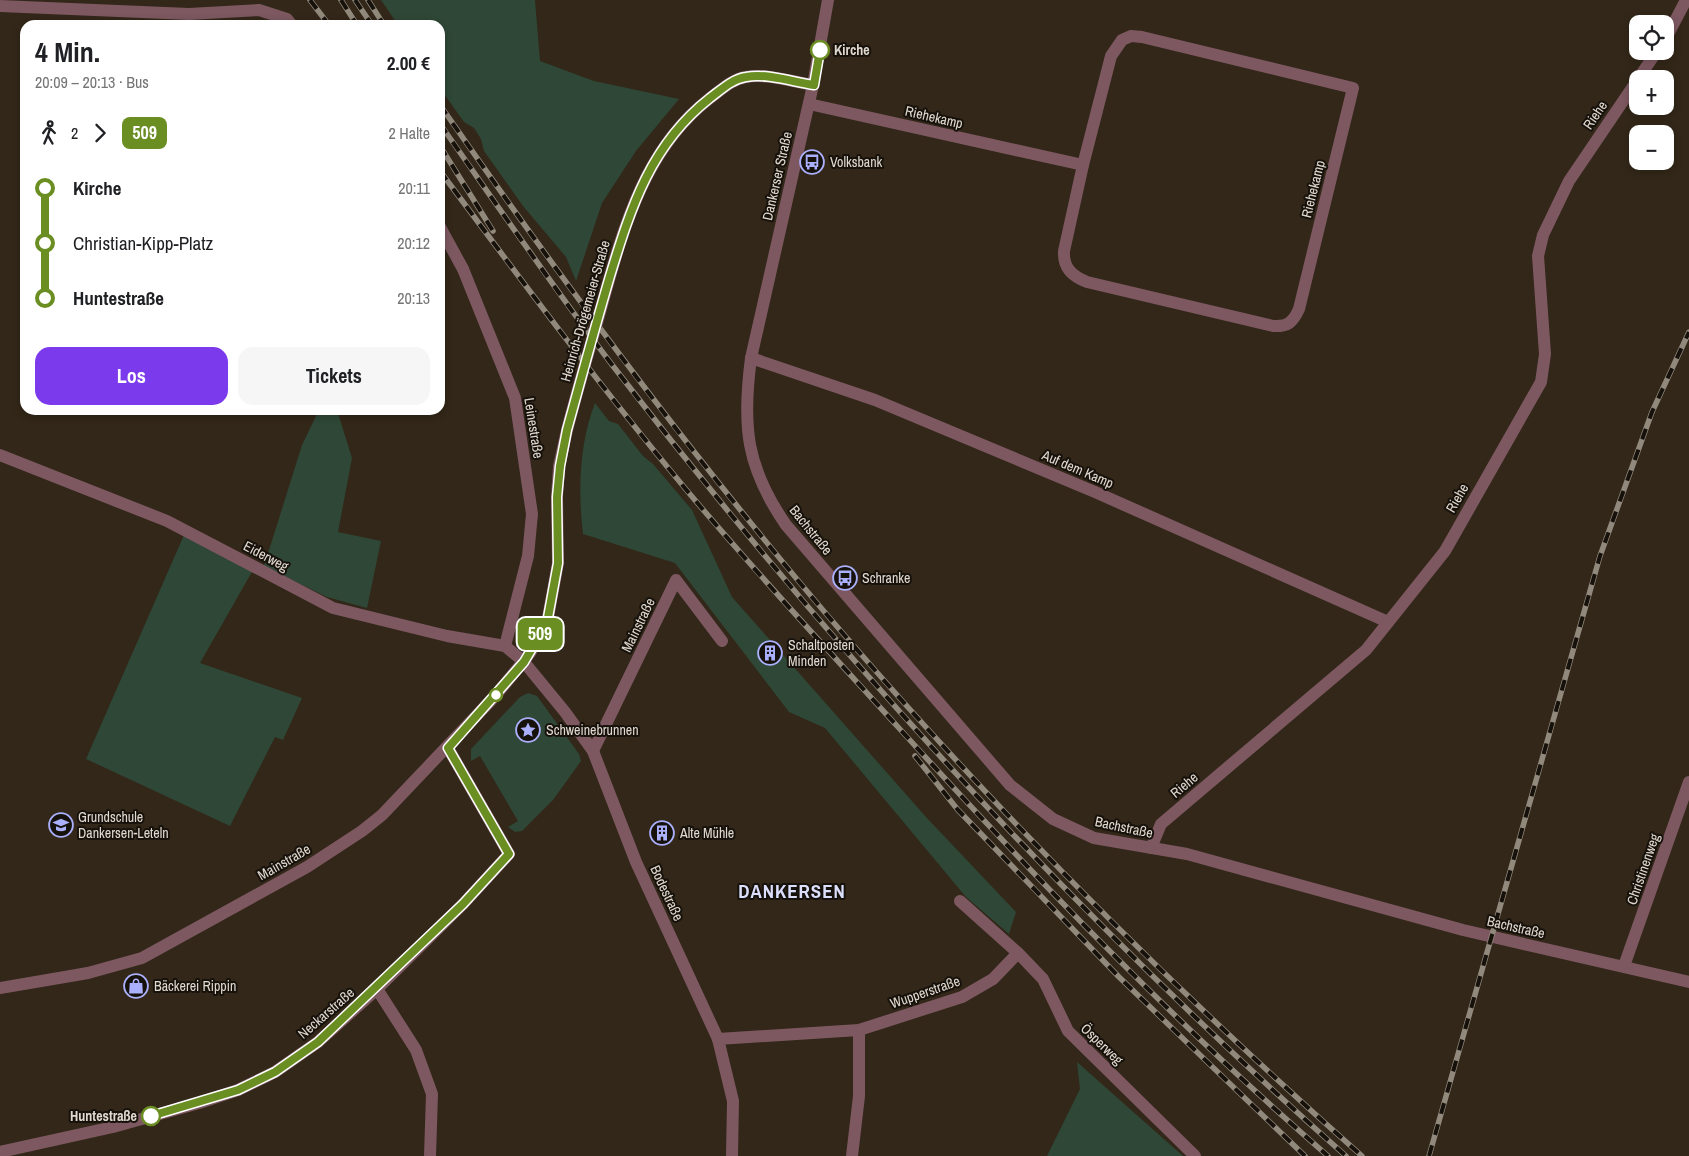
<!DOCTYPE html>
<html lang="de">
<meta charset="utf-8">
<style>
body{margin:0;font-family:"Archivo Narrow",sans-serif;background:#f6f6f6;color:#202124;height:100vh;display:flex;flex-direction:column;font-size:19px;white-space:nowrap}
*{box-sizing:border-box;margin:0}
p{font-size:16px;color:#757577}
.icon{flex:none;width:28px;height:28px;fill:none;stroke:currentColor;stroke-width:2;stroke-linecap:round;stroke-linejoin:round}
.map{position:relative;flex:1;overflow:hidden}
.side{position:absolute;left:20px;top:20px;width:425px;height:395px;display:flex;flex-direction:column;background:#fff;border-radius:15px;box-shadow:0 2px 8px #0003}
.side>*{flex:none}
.badge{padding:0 10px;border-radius:8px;font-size:18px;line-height:32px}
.controls{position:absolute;left:1629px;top:15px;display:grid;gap:10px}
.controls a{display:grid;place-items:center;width:45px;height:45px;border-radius:10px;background:#fff;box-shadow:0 2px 8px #0003;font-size:25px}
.map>.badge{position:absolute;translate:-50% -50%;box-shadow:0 0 0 2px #fff}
.legs{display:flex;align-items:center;gap:8px;height:55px;padding:0 15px;font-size:16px}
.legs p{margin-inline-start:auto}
.overview{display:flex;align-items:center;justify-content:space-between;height:85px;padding:0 15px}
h1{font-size:28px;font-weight:700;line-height:38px}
.button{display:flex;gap:10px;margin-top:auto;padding:10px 15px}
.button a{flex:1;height:58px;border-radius:15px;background:#7c3aed;color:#fff;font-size:20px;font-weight:700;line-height:58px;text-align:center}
.button a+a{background:#f6f6f6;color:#202124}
ul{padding:0 15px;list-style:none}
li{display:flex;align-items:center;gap:18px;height:55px;font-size:19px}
li i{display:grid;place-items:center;width:8px;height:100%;margin:0 6px;background:currentColor}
li i::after{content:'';width:12px;height:12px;margin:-6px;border:4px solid;border-radius:50%;background:#fff}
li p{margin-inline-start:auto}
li:first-child i{background:linear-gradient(#0000 50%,currentColor 0)}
li:last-child i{background:linear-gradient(currentColor 50%,#0000 0)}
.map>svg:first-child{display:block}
.green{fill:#2f4736}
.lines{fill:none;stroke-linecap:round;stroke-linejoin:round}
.street{stroke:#7d5861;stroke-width:12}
.rail-casing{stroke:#92897d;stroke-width:5.5}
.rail{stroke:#16110b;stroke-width:4;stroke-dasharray:11;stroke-linecap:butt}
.line-1-casing{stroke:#fff;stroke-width:11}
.line-1{stroke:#6b8e23;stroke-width:8}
.stop-1-dot{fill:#fff;stroke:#6b8e23;stroke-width:2.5}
.labels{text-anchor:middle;stroke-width:4;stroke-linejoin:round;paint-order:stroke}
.stop-label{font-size:14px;font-weight:bold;fill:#e0d9cf;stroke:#16110b;text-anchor:start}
.street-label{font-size:14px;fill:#e0d9cf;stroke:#16110b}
.poi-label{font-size:14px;fill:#e0d9cf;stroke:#16110b;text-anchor:start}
.district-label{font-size:19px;font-weight:bold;letter-spacing:1px;fill:#dcdffc;stroke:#16110b}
</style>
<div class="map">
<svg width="1689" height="1156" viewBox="0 0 1689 1156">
<rect width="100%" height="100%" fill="#322718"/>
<!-- green -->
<g class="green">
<path d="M381,0h154l5,61 54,20 85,18 -43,52 -34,52 -26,78 -10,-24 -43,-51 -39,-55 -3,-12 -7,-11 -10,-6 -20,-28 -4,-11v-58h-42z"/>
<path d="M595,403l14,18 9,3 25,32 10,8 39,46 40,87 194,220 90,95 -7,22 -43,-37 -141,-169 -36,-16 -114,-149 -92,-29c-5,-43 -4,-90 12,-131z"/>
<path d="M319,410h18l15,48 -14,74 43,9 -14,67 -40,-11 -63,-31 38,-121z"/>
<path d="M184,535l69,35 -53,93 102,35 -19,42 -8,-3 -45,89 -144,-67z"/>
<path d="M528,693l9,3 42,58 2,7 -28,39 -31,31 -7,1 -7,-5 10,-6 -38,-65 -9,5v-12l49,-52z"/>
<path d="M1077,1062l106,94h-136l33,-67z"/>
</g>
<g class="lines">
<!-- street -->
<g class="street">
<path d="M828,0l-15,85 -62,273c-9,68 -5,109 35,167l224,260 43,34 41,19 93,16 276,76 226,52"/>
<path d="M0,6l189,8 70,-4 28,9 5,6"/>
<path d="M1131,36l11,1 211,51 -54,221c-6,13 -11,18 -26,17l-186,-44c-15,-6 -24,-14 -23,-31l19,-86 28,-109 11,-16z"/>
<path d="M1665,40l21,-40"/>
<path d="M809,104l274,61"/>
<path d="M440,227l23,42 52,129 17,116 -4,42 -23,90"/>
<path d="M751,358l124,42 220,92 293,130"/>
<path d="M0,455l167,66 166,87 114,28 58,10 19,16 41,50 28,39 43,111 82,177 15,62 -1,55"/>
<path d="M593,751l83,-171 46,61"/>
<path d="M1151,848l10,-24 205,-174 79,-99 96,-169 4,-28 -7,-98 5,-21 26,-54 88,-130"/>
<path d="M960,901l58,52 25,26 25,52 127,125"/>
<path d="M1624,966l65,-184"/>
<path d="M0,988l88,-15 54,-15 165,-91 55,-36 20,-16 114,-120 34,-42 17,-30 11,-60 -1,-66 2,-31 8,-36c11,-42 23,-83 35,-125 21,-76 42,-156 108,-207 11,-8 22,-19 36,-21 21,-4 47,5 67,8"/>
<path d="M377,989l39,61 16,44 -2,62"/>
<path d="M718,1039l141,-9 103,-33 31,-18 25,-26"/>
<path d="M0,1152l113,-25 86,-24 39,-13 37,-18 43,-30 59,-53 86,-85 46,-50 -61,-106"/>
<path d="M852,1156l7,-60v-66"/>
</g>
<!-- rail casing -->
<g class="rail-casing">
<g id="rail">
<path d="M310,0l19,25"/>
<path d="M341,0l16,25"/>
<path d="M355,0l17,25"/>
<path d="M368,0l16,25"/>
<path d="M440,105c127,183 260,363 406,532 159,184 333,357 516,519"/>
<path d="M440,124c57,81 113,163 173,242 219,285 463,551 733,790"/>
<path d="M440,146l53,85"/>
<path d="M440,171c81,109 162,218 249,322 67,80 139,157 209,234 136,150 277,296 430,429"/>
<path d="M915,756l43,54 161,167 186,179"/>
<path d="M1429,1156l171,-600 52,-144 37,-80"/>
</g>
</g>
<!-- rail -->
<use href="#rail" class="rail"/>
</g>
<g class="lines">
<!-- line-1 casing -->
<g class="line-1-casing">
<path id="line-1" d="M151,1116l87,-26 37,-18 43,-30 145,-138 46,-50 -61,-106 76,-86 23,-39 11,-60 -1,-66 3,-31 7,-36c14,-51 28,-103 43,-154 21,-69 41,-132 100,-178 11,-8 22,-19 36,-21 21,-4 47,5 68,8l6,-35"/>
</g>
<!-- line-1 -->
<use href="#line-1" class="line-1"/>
</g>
<!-- icons -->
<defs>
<g id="bus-ring" transform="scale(1.25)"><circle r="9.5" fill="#16110b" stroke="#aab0fb" stroke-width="1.5"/><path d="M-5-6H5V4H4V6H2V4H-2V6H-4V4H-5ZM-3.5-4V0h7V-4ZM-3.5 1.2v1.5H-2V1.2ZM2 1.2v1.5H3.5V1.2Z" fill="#aab0fb"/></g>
<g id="building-ring" transform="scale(1.25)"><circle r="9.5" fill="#16110b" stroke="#aab0fb" stroke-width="1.5"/><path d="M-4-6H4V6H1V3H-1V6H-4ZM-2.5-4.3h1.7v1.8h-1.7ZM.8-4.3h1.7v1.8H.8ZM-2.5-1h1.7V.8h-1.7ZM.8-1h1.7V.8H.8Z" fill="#aab0fb"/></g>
<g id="sight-ring" transform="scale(1.25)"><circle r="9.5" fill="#16110b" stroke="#aab0fb" stroke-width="1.5"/><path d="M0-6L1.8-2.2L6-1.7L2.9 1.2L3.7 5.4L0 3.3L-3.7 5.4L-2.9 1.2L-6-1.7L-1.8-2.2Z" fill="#aab0fb"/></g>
<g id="school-ring" transform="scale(1.25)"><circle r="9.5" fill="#16110b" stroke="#aab0fb" stroke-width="1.5"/><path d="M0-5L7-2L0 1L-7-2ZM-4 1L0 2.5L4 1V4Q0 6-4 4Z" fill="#aab0fb"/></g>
<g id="shop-ring" transform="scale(1.25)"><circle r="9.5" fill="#16110b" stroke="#aab0fb" stroke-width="1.5"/><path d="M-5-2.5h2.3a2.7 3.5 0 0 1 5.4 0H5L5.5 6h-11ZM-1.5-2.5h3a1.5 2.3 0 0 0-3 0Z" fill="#aab0fb"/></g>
</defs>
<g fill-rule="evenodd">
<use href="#bus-ring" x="812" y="162"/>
<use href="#bus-ring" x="845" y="578"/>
<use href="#building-ring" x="770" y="653"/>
<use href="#sight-ring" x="528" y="730"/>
<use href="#school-ring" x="61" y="825"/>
<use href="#building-ring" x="662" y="833"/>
<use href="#shop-ring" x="136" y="986"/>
</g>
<!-- markers -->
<g class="stop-1-dot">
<circle cx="820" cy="50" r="9"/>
<circle cx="496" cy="695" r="6"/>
<circle cx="151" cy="1116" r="9"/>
</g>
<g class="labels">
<!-- stop labels -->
<g class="stop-label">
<text x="834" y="55">Kirche</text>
<text x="137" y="1121" text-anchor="end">Huntestraße</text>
</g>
<!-- street labels -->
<g class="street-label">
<text transform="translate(1595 115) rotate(-56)" y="5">Riehe</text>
<text transform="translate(934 117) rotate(13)" y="5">Riehekamp</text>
<text transform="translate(777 176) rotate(-77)" y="5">Dankerser Straße</text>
<text transform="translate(1313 189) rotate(-76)" y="5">Riehekamp</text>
<text transform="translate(585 311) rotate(-74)" y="5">Heinrich-Drögemeier-Straße</text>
<text transform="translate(534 428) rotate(81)" y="5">Leinestraße</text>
<text transform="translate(1078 469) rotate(23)" y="5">Auf dem Kamp</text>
<text transform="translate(1457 498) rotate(-60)" y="5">Riehe</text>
<text transform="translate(811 530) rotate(51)" y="5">Bachstraße</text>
<text transform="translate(266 556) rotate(28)" y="5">Eiderweg</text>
<text transform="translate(638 625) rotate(-64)" y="5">Mainstraße</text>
<text transform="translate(1184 785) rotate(-40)" y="5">Riehe</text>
<text transform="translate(1124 827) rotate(12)" y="5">Bachstraße</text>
<text transform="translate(284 862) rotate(-30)" y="5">Mainstraße</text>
<text transform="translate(1643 869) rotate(-71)" y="5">Christinenweg</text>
<text transform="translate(667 893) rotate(65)" y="5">Bodestraße</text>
<text transform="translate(1516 927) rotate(13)" y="5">Bachstraße</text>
<text transform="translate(925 992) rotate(-19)" y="5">Wupperstraße</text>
<text transform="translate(326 1013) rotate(-41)" y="5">Neckarstraße</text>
<text transform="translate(1102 1044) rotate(44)" y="5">Ösperweg</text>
</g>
<!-- poi labels -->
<g class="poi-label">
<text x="830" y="167">Volksbank</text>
<text x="862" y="583">Schranke</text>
<text x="788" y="650">Schaltposten<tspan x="788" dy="16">Minden</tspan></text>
<text x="546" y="735">Schweinebrunnen</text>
<text x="78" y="822">Grundschule<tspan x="78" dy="16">Dankersen-Leteln</tspan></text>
<text x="680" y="838">Alte Mühle</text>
<text x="154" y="991">Bäckerei Rippin</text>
</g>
<!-- district labels -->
<g class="district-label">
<text x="792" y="898">DANKERSEN</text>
</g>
</g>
</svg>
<div class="controls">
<a><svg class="icon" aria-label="locate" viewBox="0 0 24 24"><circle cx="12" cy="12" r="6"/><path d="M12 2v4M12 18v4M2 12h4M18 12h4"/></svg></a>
<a>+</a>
<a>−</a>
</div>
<b class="badge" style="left:540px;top:634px;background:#6b8e23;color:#fff">509</b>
<section class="side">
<div class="overview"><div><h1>4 Min.</h1><p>20:09 – 20:13 · Bus</p></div><b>2.00 €</b></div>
<div class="legs"><svg class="icon" aria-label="walk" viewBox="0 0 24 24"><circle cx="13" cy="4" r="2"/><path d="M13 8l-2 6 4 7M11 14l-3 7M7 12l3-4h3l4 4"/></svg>2<svg class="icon" aria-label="forward" viewBox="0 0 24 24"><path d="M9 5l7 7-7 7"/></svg><b class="badge" style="background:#6b8e23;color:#fff">509</b><p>2 Halte</p></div>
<ul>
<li><i style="color:#6b8e23"></i><b>Kirche</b><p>20:11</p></li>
<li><i style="color:#6b8e23"></i><span>Christian-Kipp-Platz</span><p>20:12</p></li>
<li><i style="color:#6b8e23"></i><b>Huntestraße</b><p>20:13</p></li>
</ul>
<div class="button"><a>Los</a><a>Tickets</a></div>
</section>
</div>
